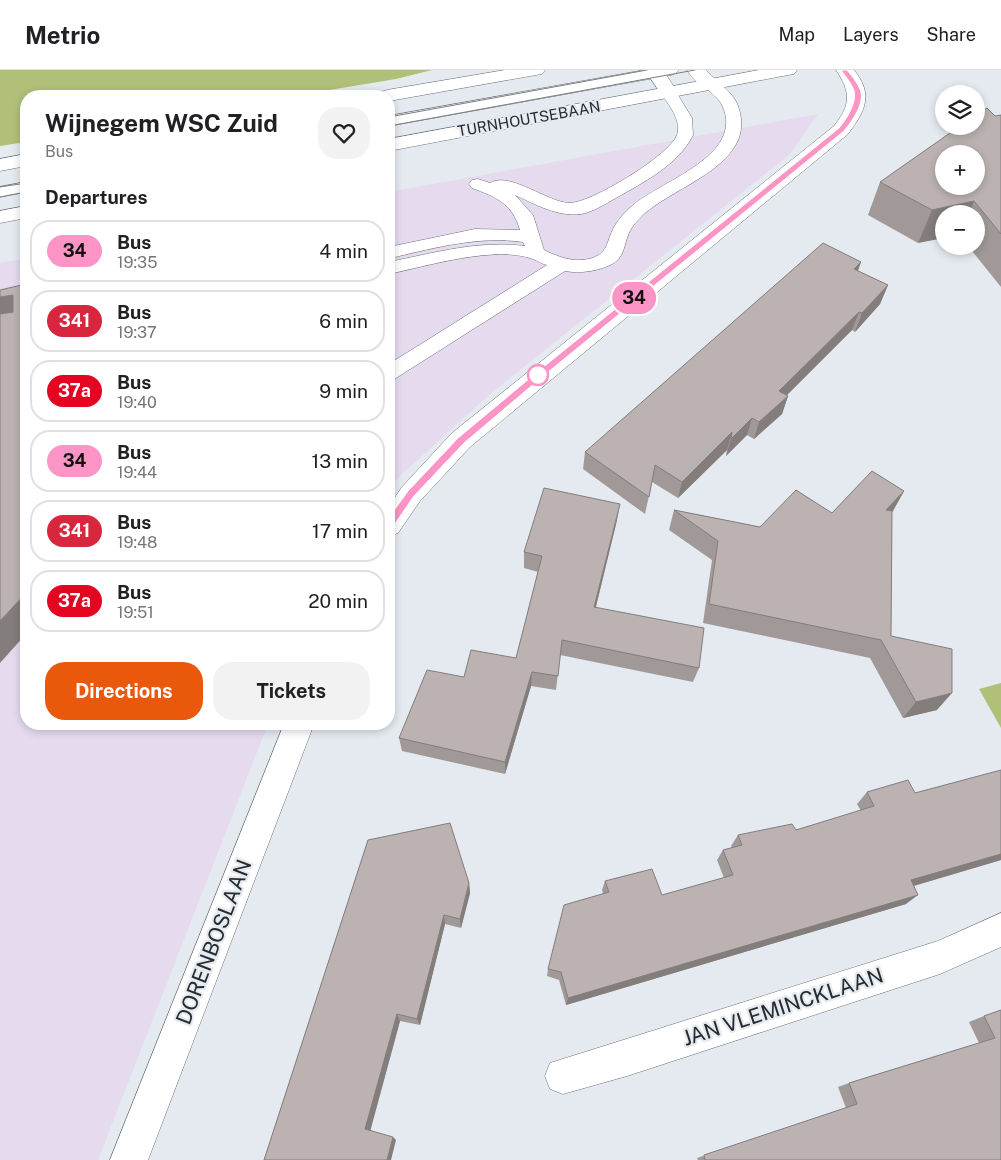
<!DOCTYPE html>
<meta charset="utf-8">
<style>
body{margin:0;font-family:"Public Sans",sans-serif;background:#f2f2f2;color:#202124;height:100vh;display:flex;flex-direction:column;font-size:19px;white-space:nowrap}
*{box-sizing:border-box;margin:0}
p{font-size:16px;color:#757577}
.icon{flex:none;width:28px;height:28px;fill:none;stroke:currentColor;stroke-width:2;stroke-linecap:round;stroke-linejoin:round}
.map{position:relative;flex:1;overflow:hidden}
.side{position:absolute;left:20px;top:20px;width:375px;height:640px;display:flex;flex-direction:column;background:#fff;border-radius:20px;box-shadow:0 2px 8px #0003}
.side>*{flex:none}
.badge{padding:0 10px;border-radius:16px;font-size:18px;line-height:32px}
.fabs{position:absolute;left:935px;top:15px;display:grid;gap:10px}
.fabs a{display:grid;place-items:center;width:50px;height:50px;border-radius:50%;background:#fff;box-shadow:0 2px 8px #0003;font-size:25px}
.map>.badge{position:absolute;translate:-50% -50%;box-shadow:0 0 0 2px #fff}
h2{padding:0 25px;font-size:19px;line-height:45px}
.round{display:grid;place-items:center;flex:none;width:52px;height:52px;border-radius:20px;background:#f2f2f2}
.headline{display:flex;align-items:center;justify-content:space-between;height:85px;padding:0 25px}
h1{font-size:24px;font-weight:700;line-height:38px}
.action{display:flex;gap:10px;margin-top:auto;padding:10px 25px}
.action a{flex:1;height:58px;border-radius:20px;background:#ea580c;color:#fff;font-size:20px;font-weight:700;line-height:58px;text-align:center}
.action a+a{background:#f2f2f2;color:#202124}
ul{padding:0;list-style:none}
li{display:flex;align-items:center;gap:15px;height:62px;margin:0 10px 8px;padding:0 15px;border:2px solid #e0e0e0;border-radius:20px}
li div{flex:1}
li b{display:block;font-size:19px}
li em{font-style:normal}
li .badge{min-width:55px;font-weight:700;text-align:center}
header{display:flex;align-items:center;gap:30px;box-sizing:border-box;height:70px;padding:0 25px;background:#fff;border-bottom:1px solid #e0e0e0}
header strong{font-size:24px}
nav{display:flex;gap:28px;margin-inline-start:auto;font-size:18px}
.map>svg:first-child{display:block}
.commercial{fill:#e6daef}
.green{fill:#b1c079}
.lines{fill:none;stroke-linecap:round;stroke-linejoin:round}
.service-casing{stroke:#6b7176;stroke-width:1}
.minor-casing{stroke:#6b7176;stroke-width:1}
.secondary-casing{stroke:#6b7176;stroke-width:1}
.service{fill:#fff;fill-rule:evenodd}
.minor{fill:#fff;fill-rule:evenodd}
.secondary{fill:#fff;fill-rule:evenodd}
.tram{stroke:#7a7e82;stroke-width:1}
.wall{fill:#a19998}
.shaded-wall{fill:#837d7c}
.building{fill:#bbb2b1;stroke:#837d7c;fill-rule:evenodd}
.line{fill:#fc95c5;stroke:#fff}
.stop-dot{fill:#fff;stroke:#fc95c5;stroke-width:2.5}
.labels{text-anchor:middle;stroke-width:4.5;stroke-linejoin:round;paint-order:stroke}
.far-street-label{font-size:15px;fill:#282b2d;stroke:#e4eaf0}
.near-street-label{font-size:21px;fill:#282b2d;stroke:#e4eaf0}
</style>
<header>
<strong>Metrio</strong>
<nav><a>Map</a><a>Layers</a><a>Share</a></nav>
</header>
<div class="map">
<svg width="1001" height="1090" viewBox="0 0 1001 1090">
<rect width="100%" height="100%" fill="#e4eaf0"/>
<!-- commercial -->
<g class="commercial">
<path d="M818,44l-28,40 -300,240 -101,92v-294z"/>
<path d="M26,188v466h242l-170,436h-98v-897z"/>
</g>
<!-- green -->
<g class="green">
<path d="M0,0h432l-36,9 -103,17h-267v46l-26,4z"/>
<path d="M1001,613v45l-22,-39z"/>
</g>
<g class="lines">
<!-- service casing -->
<g class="service-casing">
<g id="service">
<path d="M645,0h34l-3,3 -5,2 -282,51v-10z"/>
<path d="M712,10c10,3 23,16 26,26 21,58 -63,79 -95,109 -4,4 -9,9 -12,14 -7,11 -5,26 -17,34 -14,8 -34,11 -49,8l-169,107 -7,2v-16l158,-99c-5,-1 -9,-4 -14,-6 -37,-14 -106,7 -144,15v-12c45,-9 90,-22 136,-16l-2,-4c-44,-6 -85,5 -128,15l-6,-2v-8l86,-18 45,1c-8,-27 -24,-33 -48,-42l-3,-4 3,-4 6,-1 12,4c19,-12 57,19 79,20 21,1 101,-48 108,-68 5,-15 -9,-31 -16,-42l2,-3h12l17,28 1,17c-15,30 -49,47 -77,63 -11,6 -23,14 -35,16 -24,3 -46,-10 -66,-19l18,20 11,35c16,8 34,14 51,7 13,-6 12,-16 18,-28 4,-8 12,-17 19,-23 28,-25 114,-50 90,-101 -4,-8 -13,-13 -18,-20l2,-3z"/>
<path d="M26,112v10l-26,5v-10z"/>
</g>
</g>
<!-- minor casing -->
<g class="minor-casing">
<g id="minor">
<path d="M645,0h18l15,23 -3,4 -6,1 -6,-1z"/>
<path d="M687,0h19l15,15 -3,4c-13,3 -24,-8 -31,-19z"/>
<path d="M836,0h18c20,25 11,41 -6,64l-378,313 -50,54 -22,32 -9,3v-30l13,-19 50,-54 382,-307c17,-21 17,-34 2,-56z"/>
<path d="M284,654h30l-166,436h-38z"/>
<path d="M1001,843v34l-61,27 -313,102 -64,18 -13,-5 -5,-13 5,-13 388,-122z"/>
</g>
</g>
<!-- secondary casing -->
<g class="secondary-casing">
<g id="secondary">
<path d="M505,0h40l-3,4 -6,1 -147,26v-5h-11l3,-4 6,-2z"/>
<path d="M759,0h38l-3,4 -6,1 -399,76v-12z"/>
<path d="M26,84v12l-26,5v-12z"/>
<path d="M26,136v12l-26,5v-12z"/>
</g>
</g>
<!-- service -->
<use href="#service" class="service"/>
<!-- minor -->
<use href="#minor" class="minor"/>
<!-- secondary -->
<use href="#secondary" class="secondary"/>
<!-- tram -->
<g class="tram">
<path d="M389,47l258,-47"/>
<path d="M389,56l306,-56"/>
<path d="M0,117l26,-4"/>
<path d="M0,127l26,-5"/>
</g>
</g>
<!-- wall -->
<g class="wall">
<path d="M1001,45v172l-33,-41h8v-32h-32l-26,29 -50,-28 12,-33 115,-66z"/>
<path d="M861,192l-3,9 30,14 -8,19 -25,28 -3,-2 -65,65 1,1 -6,18 -28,25 -7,-4 -21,21 1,-6 -49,48 -26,-16 -7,32 -62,-45 2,-17z"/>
<path d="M904,421l-12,21 -1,124 46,74 -34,8 -33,-60 -167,-35 9,-63 -43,-30 5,-20 86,17 72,-14z"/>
<path d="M617,450l-21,87 103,61 -6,14 -133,-27 -4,35 -25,-4 -26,88 -103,-23 -3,-13 117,-80 22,-86 -14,-4v-16z"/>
<path d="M1001,700v90l-87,26 -8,18 -340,101 -7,-25 -12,-4 1,-7 55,-76 -1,-3 3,-9 57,14 62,-17 -7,-18 6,-10 9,-2 -1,-2 7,-11 58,-5 65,-19 -4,-7 10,-12 48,1z"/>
<path d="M368,770l101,43 1,10 -9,35 -16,-4 -25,101 -20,-4 -30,109 26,10 -132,20z"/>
<path d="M1001,940v150h-303l-1,-2 149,-50 -8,-21 11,-4 130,-40 -10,-21 15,-6z"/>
</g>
<!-- shaded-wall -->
<g class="shaded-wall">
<path d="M974,131l-5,13h-25v24l-26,5 14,-33z"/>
<path d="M861,192l-7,18v-11z"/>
<path d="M888,215l-8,19 -25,28 7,-19z"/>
<path d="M13,225l13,25 -26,7v-30z"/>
<path d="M859,242l-7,18 -79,79 6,-18z"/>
<path d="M788,326l-6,18 -28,25 5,-17z"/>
<path d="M752,348l-5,17 -21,21 5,-17z"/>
<path d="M732,362l-5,18 -49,48 4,-16z"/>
<path d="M904,421l-11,20 -18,19 11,-20z"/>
<path d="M620,434l-3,16 -25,102 2,-15z"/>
<path d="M26,523v41l-26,29v-42z"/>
<path d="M532,602l-1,14 -26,88v-12z"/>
<path d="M952,623l-15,17 -34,8 13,-16z"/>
<path d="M1001,784v6l-102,30 12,-10z"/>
<path d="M469,813l1,10 -9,35 -1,-9z"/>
<path d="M918,825l-12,9 -340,101 2,-7z"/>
<path d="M444,845l1,9 -25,101 -3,-6z"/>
<path d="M397,944l3,7 -30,111 -5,-3z"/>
<path d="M393,1067l3,3 -5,20h-4z"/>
</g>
<!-- building -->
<g class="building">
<path d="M987,38l8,8 6,-1v119l-27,-33 -42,9 -52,-28 80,-56h16v-11zM944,84h32v32h-32z"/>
<path d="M823,173l38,19 -7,7 34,16 -26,28 -3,-1 -80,79 9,5 -29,26 -7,-4 -21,21 1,-7 -50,50 -27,-17 -6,32 -64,-45z"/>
<path d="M26,214v309l-26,28v-307l13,-2v-17l-13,2v-7z"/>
<path d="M872,401l32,20 -18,19 6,1 -1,125 61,13v44l-36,9 -35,-62 -172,-36 9,-63 -44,-31 86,17 36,-37 36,23z"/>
<path d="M544,418l76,16 -26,103 110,21 -5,40 -137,-28 -4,36 -26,-4 -27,90 -106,-24 28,-68 37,7 7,-27 45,8 26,-102 -18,-4z"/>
<path d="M1001,700v84l-90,26 7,15 -350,103 -7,-26 -13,-3 16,-64 45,-13 -4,-11 47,-12 10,26 71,-20 -10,-25 19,-5 -4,-10 54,-11 4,6 78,-24 -7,-14 41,-12 7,13z"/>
<path d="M450,753l19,60 -9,36 -16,-4 -27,104 -20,-5 -32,115 28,8 -6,23h-123l104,-320z"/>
<path d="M1001,940v150h-296l-1,-5 153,-51 -8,-21 146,-45 -11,-22z"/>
</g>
<!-- line -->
<path class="line" d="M841,0h6c4,5 10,12 13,19 6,13 -8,32 -16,42l-302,246 -78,66 -50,53 -22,32h-7v-5l23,-32 50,-53 78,-65 303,-245c7,-8 18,-25 15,-37 -2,-7 -8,-14 -13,-21z"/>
<!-- markers -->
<circle class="stop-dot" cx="538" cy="305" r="10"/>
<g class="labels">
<!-- far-street labels -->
<g class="far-street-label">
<text transform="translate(529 49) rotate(-10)" y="5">TURNHOUTSEBAAN</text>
</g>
<!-- near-street labels -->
<g class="near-street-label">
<text transform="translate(214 872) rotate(-69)" y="7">DORENBOSLAAN</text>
<text transform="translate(783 937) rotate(-18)" y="7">JAN VLEMINCKLAAN</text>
</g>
</g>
</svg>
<div class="fabs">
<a><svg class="icon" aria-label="layers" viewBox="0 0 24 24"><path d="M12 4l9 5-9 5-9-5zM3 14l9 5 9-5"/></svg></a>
<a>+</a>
<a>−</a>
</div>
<b class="badge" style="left:634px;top:228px;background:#fc95c5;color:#111">34</b>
<section class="side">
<div class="headline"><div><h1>Wijnegem WSC Zuid</h1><p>Bus</p></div><a class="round"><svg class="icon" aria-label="heart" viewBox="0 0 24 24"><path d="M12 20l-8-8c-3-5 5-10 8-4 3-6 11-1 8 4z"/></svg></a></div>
<h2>Departures</h2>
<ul>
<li><span class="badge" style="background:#fc95c5;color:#111">34</span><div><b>Bus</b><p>19:35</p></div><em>4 min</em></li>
<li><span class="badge" style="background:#d7263d;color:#fff">341</span><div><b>Bus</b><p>19:37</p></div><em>6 min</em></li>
<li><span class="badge" style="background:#e40521;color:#fff">37a</span><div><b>Bus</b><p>19:40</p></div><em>9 min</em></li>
<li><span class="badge" style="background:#fc95c5;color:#111">34</span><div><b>Bus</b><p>19:44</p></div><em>13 min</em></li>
<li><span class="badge" style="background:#d7263d;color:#fff">341</span><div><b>Bus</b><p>19:48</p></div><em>17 min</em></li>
<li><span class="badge" style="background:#e40521;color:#fff">37a</span><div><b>Bus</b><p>19:51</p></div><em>20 min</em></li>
</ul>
<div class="action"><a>Directions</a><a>Tickets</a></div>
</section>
</div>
